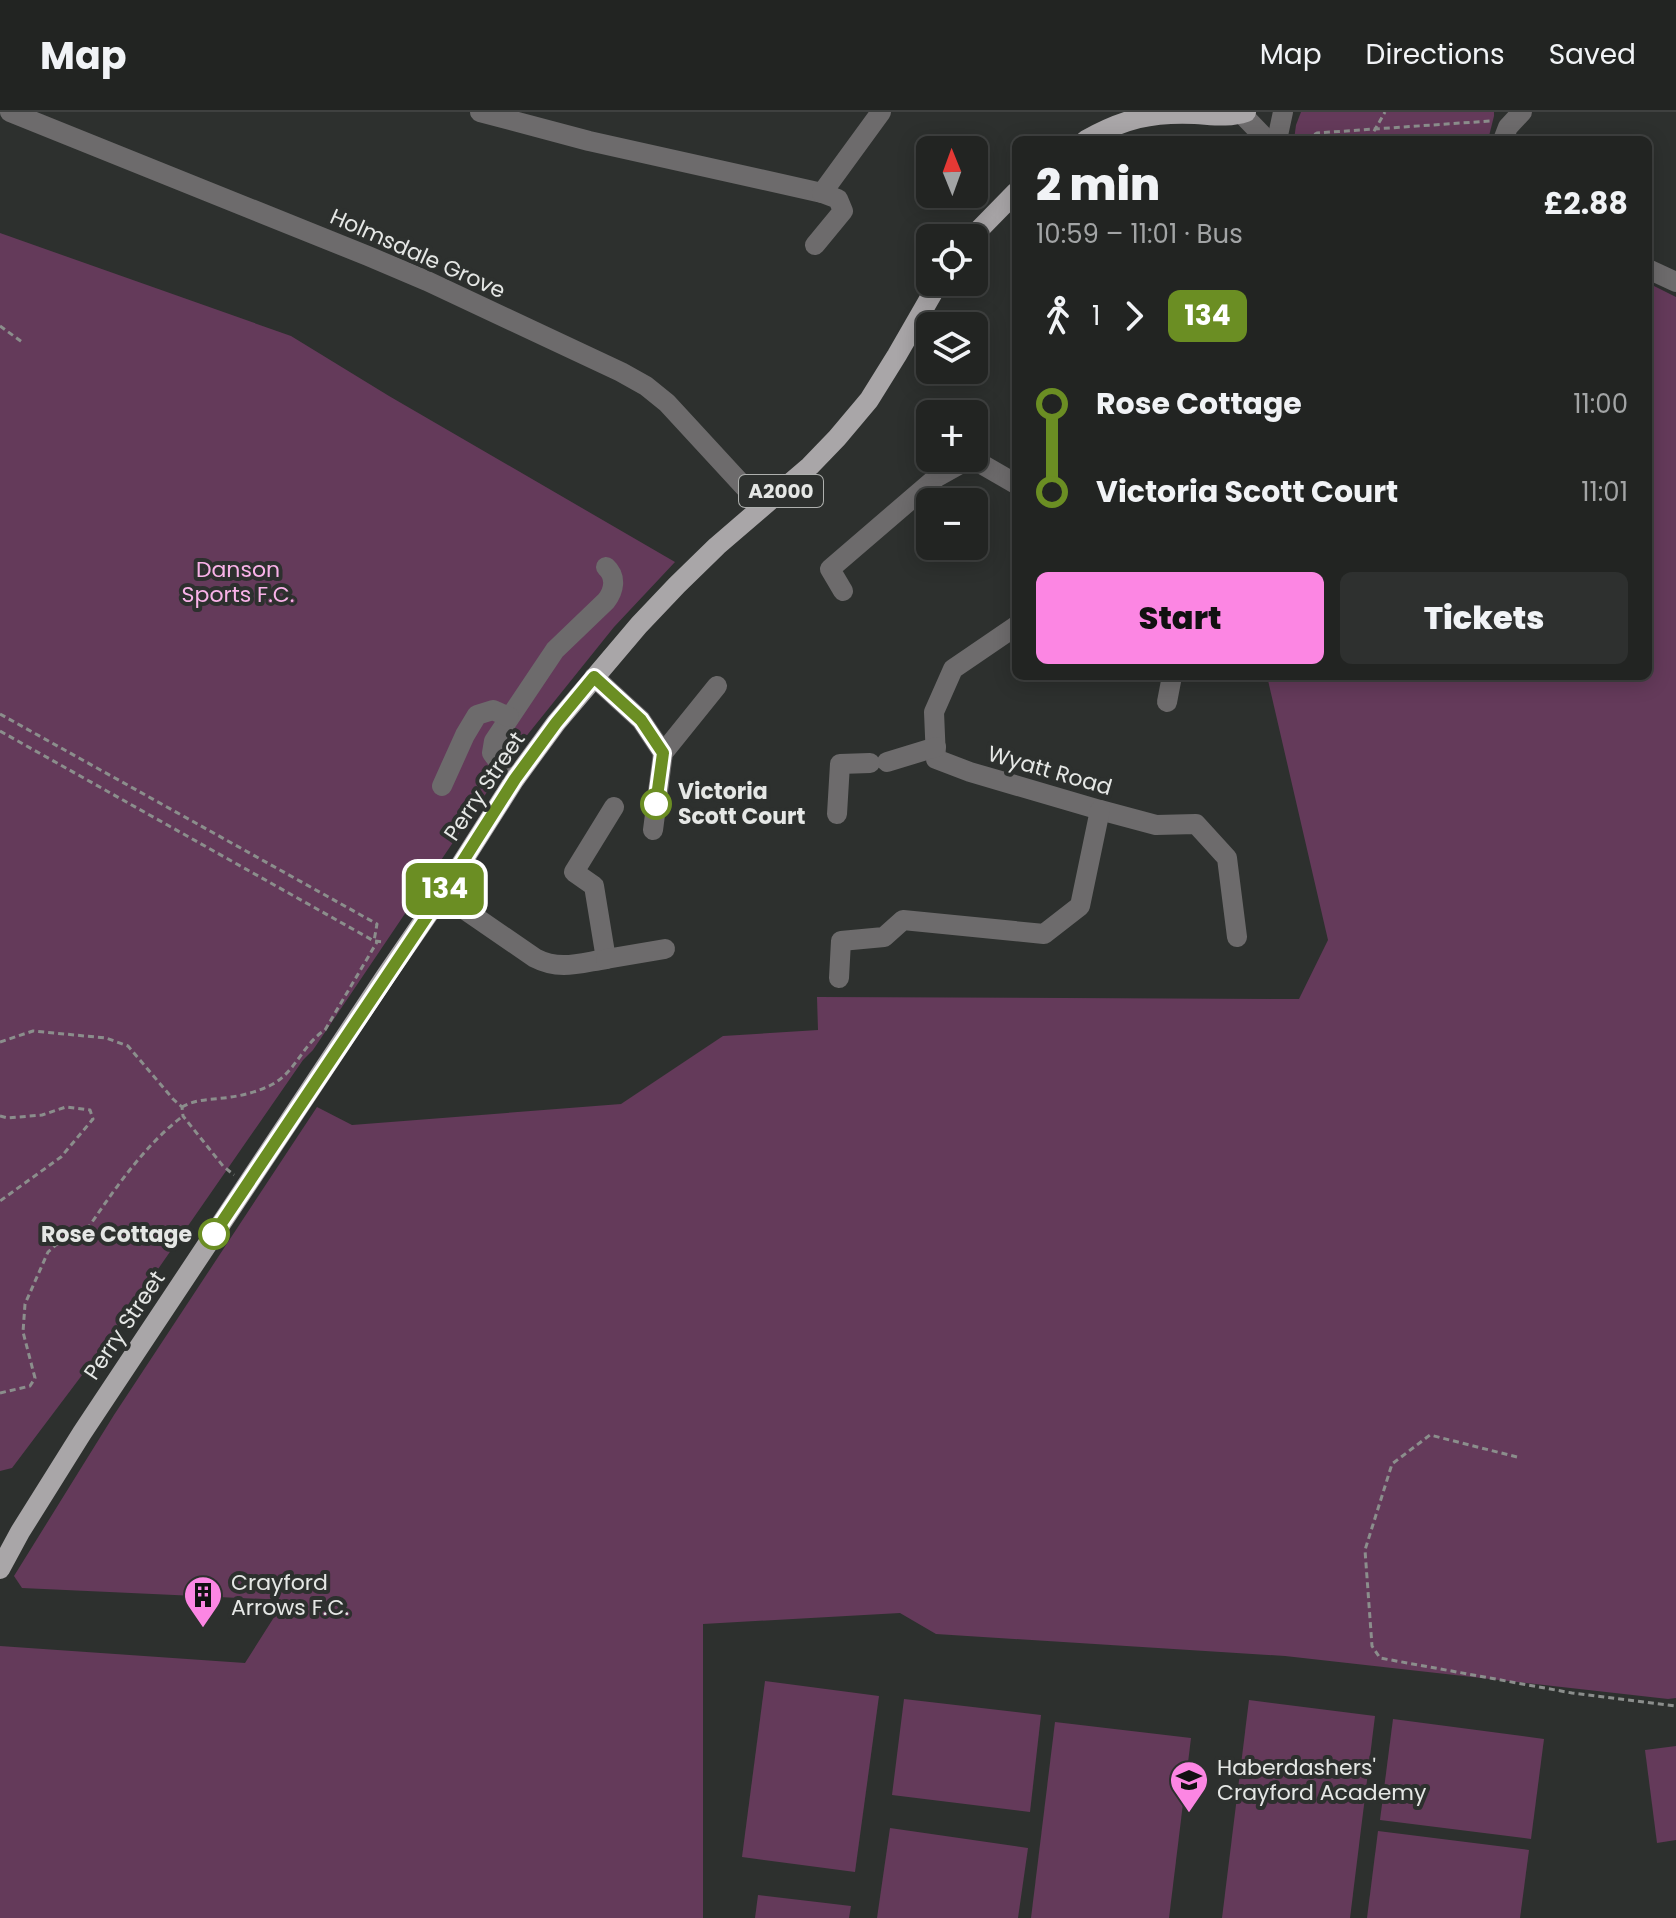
<!DOCTYPE html>
<meta charset="utf-8">
<style>
body{margin:0;font-family:Poppins,sans-serif;background:#2e302f;color:#f1f3f6;height:100vh;display:flex;flex-direction:column;font-size:30px;white-space:nowrap}
*{box-sizing:border-box;margin:0}
p{font-size:26px;color:#a2a4a5}
.icon{flex:none;width:44px;height:44px;fill:none;stroke:currentColor;stroke-width:2;stroke-linecap:round;stroke-linejoin:round}
.map{position:relative;flex:1;overflow:hidden}
.details{position:absolute;left:1012px;top:24px;width:640px;height:544px;display:flex;flex-direction:column;background:#222422;border-radius:12px;box-shadow:0 4px 20px #0003,0 0 0 2px #3f4140}
.details>*{flex:none}
.badge{padding:0 16px;border-radius:12px;font-size:28px;line-height:52px}
.needle{width:52px;rotate:359deg}
.buttons{position:absolute;left:916px;top:24px;display:grid;gap:16px}
.buttons a{display:grid;place-items:center;width:72px;height:72px;border-radius:12px;background:#222422;box-shadow:0 4px 20px #0003,0 0 0 2px #3f4140;font-size:40px}
.map>.badge{position:absolute;translate:-50% -50%;box-shadow:0 0 0 4px #fff}
.legs{display:flex;align-items:center;gap:12px;height:88px;padding:0 24px;font-size:26px}
.legs p{margin-inline-start:auto}
.summary{display:flex;align-items:center;justify-content:space-between;height:136px;padding:0 24px}
h1{font-size:44px;font-weight:800;line-height:60px}
.button{display:flex;gap:16px;margin-top:auto;padding:16px 24px}
.button a{flex:1;height:92px;border-radius:12px;background:#fc86e3;color:#111;font-size:32px;font-weight:800;line-height:92px;text-align:center}
.button a+a{background:#2e302f;color:#f1f3f6}
ul{padding:0 24px;list-style:none}
li{display:flex;align-items:center;gap:28px;height:88px;font-size:30px}
li i{display:grid;place-items:center;width:12px;height:100%;margin:0 10px;background:currentColor}
li i::after{content:'';width:20px;height:20px;margin:-10px;border:6px solid;border-radius:50%;background:#222422}
li p{margin-inline-start:auto}
li:first-child i{background:linear-gradient(#0000 50%,currentColor 0)}
li:last-child i{background:linear-gradient(currentColor 50%,#0000 0)}
header{display:flex;align-items:center;gap:48px;box-sizing:border-box;height:112px;padding:0 40px;background:#222422;border-bottom:2px solid #3f4140}
header strong{font-size:38px}
nav{display:flex;gap:44px;margin-inline-start:auto;font-size:28px}
.map>svg:first-child{display:block}
.green{fill:#643a5a}
.lines{fill:none;stroke-linecap:round;stroke-linejoin:round}
.path{stroke:#8b8e8c;stroke-width:3;stroke-dasharray:6 4;stroke-linecap:butt}
.minor{stroke:#6d6b6c;stroke-width:20}
.major{stroke:#a9a6a8;stroke-width:20}
.line-1-casing{stroke:#fff;stroke-width:18}
.line-1{stroke:#6b8e23;stroke-width:12}
.stop-1-dot{fill:#fff;stroke:#6b8e23;stroke-width:4}
.labels{text-anchor:middle;stroke-width:8;stroke-linejoin:round;paint-order:stroke}
.shield{fill:#2d302e;stroke:#aeb0ae;stroke-width:2}
.shield-label{font-size:20px;font-weight:bold;fill:#e5e7e5}
.street-label{font-size:22px;fill:#e5e7e5;stroke:#2d302e}
.park-label{font-size:22px;fill:#f9b2e8;stroke:#2d302e}
.stop-label{font-size:22px;font-weight:bold;fill:#e5e7e5;stroke:#2d302e;text-anchor:start}
.poi-label{font-size:22px;fill:#e5e7e5;stroke:#2d302e;text-anchor:start}
</style>
<header>
<strong>Map</strong>
<nav><a>Map</a><a>Directions</a><a>Saved</a></nav>
</header>
<div class="map">
<svg width="1676" height="1806" viewBox="0 0 1676 1806">
<rect width="100%" height="100%" fill="#2d302e"/>
<!-- green -->
<g class="green">
<path d="M1301,0h193v4l-6,24h-194l2,-15z"/>
<path d="M0,121l291,103 98,60 286,166 -61,65 -98,122 -203,301 -10,10 -190,274 -101,134 -12,3z"/>
<path d="M1648,171l28,14v1401l-8,1 -383,-43 -349,-22 -36,-21 -197,11v294h-703v-272l245,17 40,-63 -263,-12 -8,-12 100,-161 203,-308 35,18 269,-21 102,-68 95,-6 -1,-33 482,2 29,-59 -61,-264h381z"/>
<path d="M765,1569l114,15 -24,176 -113,-15z"/>
<path d="M904,1587l137,16 -11,97 -138,-17z"/>
<path d="M1249,1588l126,16 -25,202h-128z"/>
<path d="M1393,1607l151,20 -13,100 -151,-19z"/>
<path d="M1055,1610l136,16 -22,180h-138z"/>
<path d="M1676,1634v94l-19,3 -12,-93z"/>
<path d="M890,1716l138,20 -10,70h-141z"/>
<path d="M1378,1719l151,19 -9,68h-153z"/>
<path d="M758,1783l93,11 -2,12h-94z"/>
</g>
<g class="lines">
<!-- path -->
<g class="path">
<path d="M1306,28l11,-7 173,-12"/>
<path d="M1369,28l16,-28"/>
<path d="M0,214l22,16"/>
<path d="M0,602l377,210 -3,17"/>
<path d="M0,619l374,210 11,1"/>
<path d="M0,930l33,-11 73,7 22,8 45,53 9,8 1,9 40,50 11,9"/>
<path d="M182,995c16,-9 32,-7 49,-10 14,-2 29,-6 42,-13 23,-13 30,-40 52,-54l52,-88"/>
<path d="M0,1004l8,2 34,-3 24,-8 24,3 3,9 -32,38 -61,44"/>
<path d="M0,1281l30,-7 5,-8 -12,-46 2,-28 23,-52 9,-8 16,-2 8,-4c30,-43 60,-90 102,-122"/>
<path d="M1517,1345l-87,-22 -38,29 -27,86 7,96 8,12 192,35 104,13"/>
</g>
<!-- minor -->
<g class="minor">
<path d="M10,0l358,144 59,25 194,91 25,14 21,17 95,103"/>
<path d="M480,0l109,29 233,52"/>
<path d="M1242,2l25,26"/>
<path d="M1277,28l6,-28"/>
<path d="M1503,28l5,-13 14,-15"/>
<path d="M815,133l28,-34 -5,-12 -16,-6 59,-81"/>
<path d="M1648,157l28,13"/>
<path d="M843,479l-13,-22 107,-92 34,-19 45,26"/>
<path d="M1016,514l-63,43 -19,43 2,47 34,13 130,38 56,15 40,-1 31,34 10,79"/>
<path d="M594,565l47,43 22,33"/>
<path d="M1167,590l5,-26"/>
<path d="M887,650l49,-15"/>
<path d="M515,667l-11,-10 -12,-16 2,-12 61,-91 51,-49c8,-10 11,-24 0,-34"/>
<path d="M442,674l23,-51 12,-20 16,-5 16,7"/>
<path d="M837,702l3,-50 30,-1"/>
<path d="M653,718l10,-77 54,-67"/>
<path d="M442,782l93,64c25,13 45,5 71,1l-12,-73 -20,-14 40,-65"/>
<path d="M606,847l59,-10"/>
<path d="M839,866l2,-37 43,-4 19,-17 141,14 36,-28 20,-96"/>
</g>
<!-- major -->
<g class="major">
<path d="M1086,28c37,-21 66,-28 109,-26 18,1 33,4 51,-2"/>
<path d="M971,126l45,-46"/>
<path d="M0,1457l20,-37 62,-99 303,-456 57,-83 73,-115 41,-56 83,-98 38,-40 40,-39 93,-80 27,-28 32,-38 28,-45 42,-73"/>
</g>
</g>
<g class="lines">
<!-- line-1 casing -->
<g class="line-1-casing">
<path id="line-1" d="M214,1122l228,-340 73,-115 41,-56 38,-46 47,43 22,33 -7,51"/>
</g>
<!-- line-1 -->
<use href="#line-1" class="line-1"/>
</g>
<!-- icons -->
<defs>
<g id="building-pin" transform="scale(2)"><path d="M0 17L-7.5 6A9.5 9.5 0 1 1 7.5 6Z" fill="#fc86e3" stroke="#2d302e"/><path d="M-4-6H4V6H1V3H-1V6H-4ZM-2.5-4.3h1.7v1.8h-1.7ZM.8-4.3h1.7v1.8H.8ZM-2.5-1h1.7V.8h-1.7ZM.8-1h1.7V.8H.8Z" fill="#111"/></g>
<g id="school-pin" transform="scale(2)"><path d="M0 17L-7.5 6A9.5 9.5 0 1 1 7.5 6Z" fill="#fc86e3" stroke="#2d302e"/><path d="M0-5L7-2L0 1L-7-2ZM-4 1L0 2.5L4 1V4Q0 6-4 4Z" fill="#111"/></g>
</defs>
<g fill-rule="evenodd">
<use href="#building-pin" x="203" y="1483"/>
<use href="#school-pin" x="1189" y="1668"/>
</g>
<!-- markers -->
<g class="stop-1-dot">
<circle cx="656" cy="692" r="14"/>
<circle cx="214" cy="1122" r="14"/>
</g>
<g class="labels">
<!-- shield labels -->
<rect class="shield" x="739" y="363" width="84" height="32" rx="6"/>
<g class="shield-label">
<text x="781" y="386">A2000</text>
</g>
<!-- street labels -->
<g class="street-label">
<text transform="translate(418 141) rotate(24)" y="8">Holmsdale Grove</text>
<text transform="translate(1050 658) rotate(16)" y="8">Wyatt Road</text>
<text transform="translate(484 674) rotate(-56)" y="8">Perry Street</text>
<text transform="translate(124 1213) rotate(-56)" y="8">Perry Street</text>
</g>
<!-- park labels -->
<g class="park-label">
<text x="238" y="465">Danson<tspan x="238" dy="25">Sports F.C.</tspan></text>
</g>
<!-- stop labels -->
<g class="stop-label">
<text x="678" y="687">Victoria<tspan x="678" dy="25">Scott Court</tspan></text>
<text x="192" y="1130" text-anchor="end">Rose Cottage</text>
</g>
<!-- poi labels -->
<g class="poi-label">
<text x="231" y="1478">Crayford<tspan x="231" dy="25">Arrows F.C.</tspan></text>
<text x="1217" y="1663">Haberdashers'<tspan x="1217" dy="25">Crayford Academy</tspan></text>
</g>
</g>
</svg>
<div class="buttons">
<a><svg class="needle" viewBox="-14 -14 28 28"><path d="M0-13l5 13h-10z" fill="#e53935"/><path d="M0 13l5-13h-10z" fill="#a2a4a5"/></svg></a>
<a><svg class="icon" aria-label="locate" viewBox="0 0 24 24"><circle cx="12" cy="12" r="6"/><path d="M12 2v4M12 18v4M2 12h4M18 12h4"/></svg></a>
<a><svg class="icon" aria-label="layers" viewBox="0 0 24 24"><path d="M12 4l9 5-9 5-9-5zM3 14l9 5 9-5"/></svg></a>
<a>+</a>
<a>−</a>
</div>
<b class="badge" style="left:445px;top:777px;background:#6b8e23;color:#fff">134</b>
<section class="details">
<div class="summary"><div><h1>2 min</h1><p>10:59 – 11:01 · Bus</p></div><b>£2.88</b></div>
<div class="legs"><svg class="icon" aria-label="walk" viewBox="0 0 24 24"><circle cx="13" cy="4" r="2"/><path d="M13 8l-2 6 4 7M11 14l-3 7M7 12l3-4h3l4 4"/></svg>1<svg class="icon" aria-label="forward" viewBox="0 0 24 24"><path d="M9 5l7 7-7 7"/></svg><b class="badge" style="background:#6b8e23;color:#fff">134</b></div>
<ul>
<li><i style="color:#6b8e23"></i><b>Rose Cottage</b><p>11:00</p></li>
<li><i style="color:#6b8e23"></i><b>Victoria Scott Court</b><p>11:01</p></li>
</ul>
<div class="button"><a>Start</a><a>Tickets</a></div>
</section>
</div>
